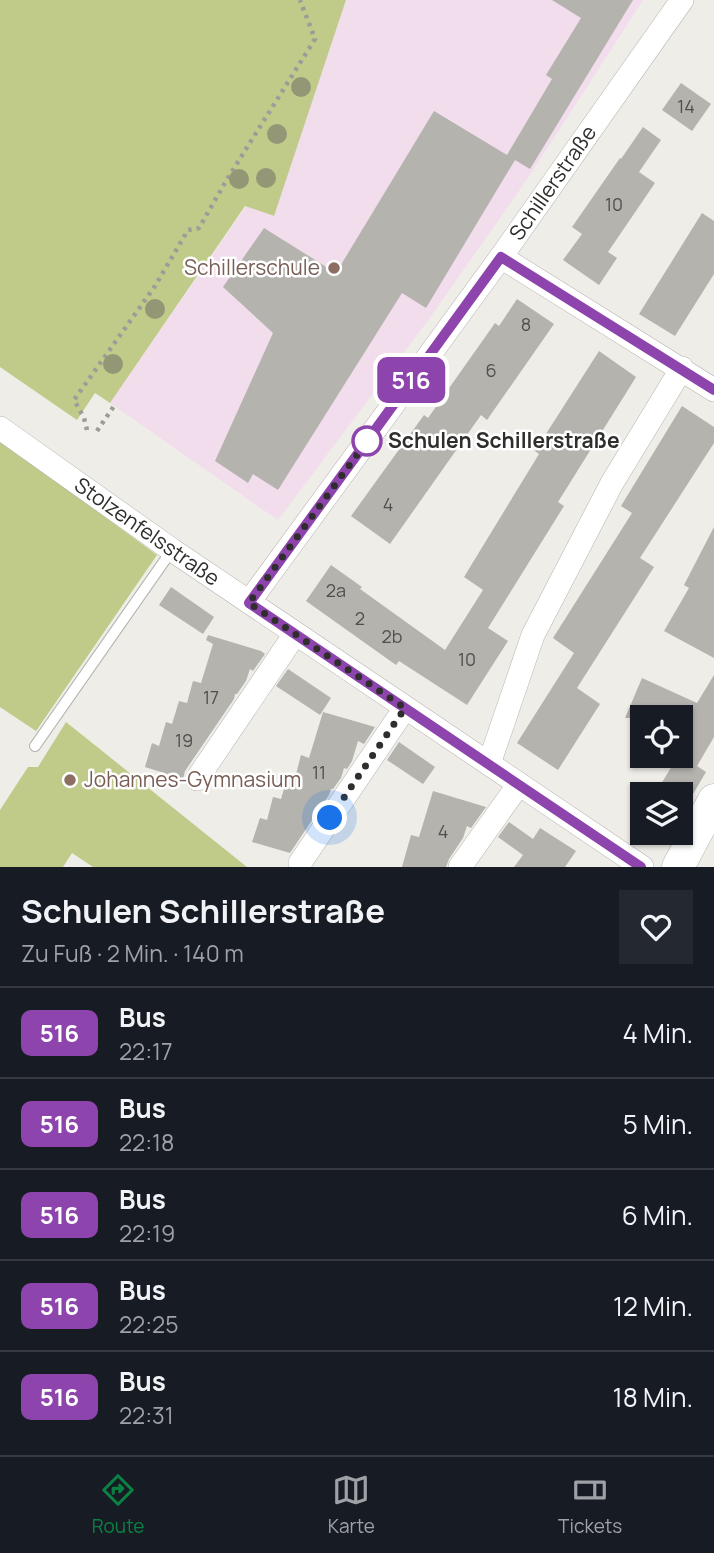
<!DOCTYPE html>
<html lang="de">
<meta charset="utf-8">
<style>
body{margin:0;font-family:Manrope,sans-serif;background:#242831;color:#f1f3f6;height:100vh;display:flex;flex-direction:column;font-size:26px;white-space:nowrap}
*{box-sizing:border-box;margin:0}
p{font-size:23px;color:#9ea1a6}
.icon{flex:none;width:38px;height:38px;fill:none;stroke:currentColor;stroke-width:2;stroke-linecap:round;stroke-linejoin:round}
.map{position:relative;height:867px;overflow:hidden}
.drawer{display:flex;flex-direction:column;background:#171b24;flex:1}
.drawer>*{flex:none}
.badge{padding:0 14px;border-radius:10px;font-size:24px;line-height:46px}
.controls{position:absolute;left:630px;top:705px;display:grid;gap:14px}
.controls a{display:grid;place-items:center;width:63px;height:63px;border-radius:0px;background:#171b24;box-shadow:0 2px 5px #0004;font-size:35px}
.you{position:absolute;width:35px;height:35px;margin:-18px;border:5px solid #fff;border-radius:50%;background:#1a73e8;box-shadow:0 0 0 10px #1a73e833}
.map>.badge{position:absolute;translate:-50% -50%;box-shadow:0 0 0 4px #fff}
.round{display:grid;place-items:center;flex:none;width:74px;height:74px;border-radius:0px;background:#242831}
.headline{display:flex;align-items:center;justify-content:space-between;height:119px;padding:0 21px}
h1{font-size:33px;font-weight:700;line-height:52px}
ul{padding:0;list-style:none}
li{display:flex;align-items:center;gap:21px;height:91px;padding:0 21px;border-top:2px solid #363941}
li div{flex:1}
li b{display:block;font-size:26px}
li em{font-style:normal}
li .badge{min-width:77px;font-weight:700;text-align:center}
.menu{display:flex;justify-content:space-around;align-items:center;height:98px;border-top:2px solid #363941;background:#171b24;font-size:19px;color:#9ea1a6}
.menu a{display:grid;justify-items:center;gap:4px}
.menu .on{color:#0b8043}
.map>svg:first-child{display:block}
.education{fill:#f1ddec}
.green{fill:#c0ca89}
.building{fill:#b5b3ae}
.lines{fill:none;stroke-linecap:round;stroke-linejoin:round}
.lane-casing{stroke:#b5b4af;stroke-width:12}
.street-casing{stroke:#b5b4af;stroke-width:24}
.secondary-casing{stroke:#b5b4af;stroke-width:33}
.path{stroke:#9e9c98;stroke-width:4.5;stroke-dasharray:3.5 5;stroke-linecap:butt}
.lane{stroke:#fff;stroke-width:10}
.street{stroke:#fff;stroke-width:23}
.secondary{stroke:#fff;stroke-width:32}
.tree{fill:#949776}
.line-casing{stroke:#fff;stroke-width:16}
.line{stroke:#8e44ad;stroke-width:10}
.walk{stroke:#2f2e2c;stroke-width:7;stroke-dasharray:0 12.6}
.education-dot{fill:#8d6e63;stroke:#fff;stroke-width:2.5}
.stop-dot{fill:#fff;stroke:#8e44ad;stroke-width:3.5}
.labels{text-anchor:middle;stroke-width:5;stroke-linejoin:round;paint-order:stroke}
.number-label{font-size:18px;fill:#504f4c}
.street-label{font-size:21px;fill:#2f2e2c;stroke:#fff}
.education-label{font-size:21px;fill:#785e54;stroke:#fff;text-anchor:end}
.stop-label{font-size:21px;font-weight:bold;fill:#2f2e2c;stroke:#fff;text-anchor:start}
</style>
<div class="map">
<svg width="714" height="867" viewBox="0 0 714 867">
<rect width="100%" height="100%" fill="#efede8"/>
<!-- education -->
<path class="education" d="M346,0h297l-115,178 -99,141 -151,201 -168,-117 136,-197 27,10z"/>
<!-- green -->
<g class="green">
<path d="M0,0h346l-72,216 -29,-10 -135,197 -15,-10 -18,27 -77,-53z"/>
<path d="M0,440l157,115 -121,176 -36,-24z"/>
<path d="M66,722l181,145h-154l-21,-14 -9,14h-63v-57l28,-43h10z"/>
</g>
<!-- building -->
<g class="building">
<path d="M552,0h81l-103,169 -15,-9 -89,148 -24,-15 -124,197 -25,-16 -5,9 -33,-22 58,-128 -50,-46 41,-59 72,45 98,-162 73,44 45,-76 -6,-4 35,-57z"/>
<path d="M681,83l30,21 -19,27 -30,-21z"/>
<path d="M643,127l18,13 -22,32 16,11 -47,69 9,6 -18,27 -36,-25 19,-26 -10,-7 48,-69 1,1z"/>
<path d="M702,213l12,8v53l-39,62 -36,-22z"/>
<path d="M517,299l37,25 -67,96 -6,-5 -91,129 -39,-28 73,-101 4,3 67,-95 4,3z"/>
<path d="M599,351l37,26 -78,125 6,4 -76,122 20,13 -41,64 -68,-44 -3,4 -90,-64 25,-36 31,22 -2,2 85,61 38,-60 -19,-13 75,-123 -4,-3z"/>
<path d="M682,406l32,21v16l-74,115 14,9 -77,121 23,16 -42,66 -41,-27 57,-90 -21,-15 79,-125 -11,-7z"/>
<path d="M714,527v131l-50,-27 25,-43 -5,-3z"/>
<path d="M171,587l43,30 -11,17 -44,-29z"/>
<path d="M208,635l53,16 4,3 -12,17 -3,-2 -4,12 -9,13h-2l-1,5 -49,72 -2,8 -38,-12 7,-24 7,3 7,-24 6,2 7,-23 8,2 6,-22 8,2 12,-39 -7,-4z"/>
<path d="M288,669l43,29 -11,17 -44,-29z"/>
<path d="M714,675v62l-17,29 9,6 -13,22h-38l23,-38h3v-5l11,-20 -11,-6v-7h-56l17,-40 55,25z"/>
<path d="M323,712l52,15 -11,17 -6,-3 -6,20 -5,8 -3,-1 -3,10 -8,11h-2l-2,6 -39,58 -38,-11 8,-24 7,2 6,-23 8,2 7,-24 7,3 6,-23 8,3z"/>
<path d="M399,742l36,25 -12,17 -36,-24z"/>
<path d="M433,791l53,16 -15,21 -4,-2 -4,12 -14,21 -3,8h-44l9,-32 8,2z"/>
<path d="M509,822l24,17 7,-11 36,23 -11,16h-51l9,-12 -25,-18z"/>
</g>
<g class="lines">
<!-- lane casing -->
<g class="lane-casing">
<path id="lane" d="M35,746l137,-196"/>
</g>
<!-- street casing -->
<g class="street-casing">
<g id="street">
<path d="M501,257l213,133"/>
<path d="M0,428l172,122 470,317"/>
<path d="M249,602l252,-345 181,-257"/>
<path d="M489,764l44,-129 79,-152 70,-115"/>
<path d="M197,779l98,-145"/>
<path d="M300,863l105,-155"/>
<path d="M460,867l59,-83"/>
</g>
</g>
<!-- secondary casing -->
<g class="secondary-casing">
<path id="secondary" d="M678,867l36,-67"/>
</g>
<!-- path -->
<g class="path">
<path d="M87,430l-3,-12 -10,-18 81,-114 33,-56 11,-2 27,-47 89,-142 -15,-39"/>
<path d="M97,431l17,-25"/>
</g>
<!-- lane -->
<use href="#lane" class="lane"/>
<!-- street -->
<use href="#street" class="street"/>
<!-- secondary -->
<use href="#secondary" class="secondary"/>
</g>
<!-- trees -->
<g class="tree">
<circle cx="301" cy="87" r="10"/>
<circle cx="277" cy="134" r="10"/>
<circle cx="266" cy="178" r="10"/>
<circle cx="239" cy="179" r="10"/>
<circle cx="155" cy="309" r="10"/>
<circle cx="113" cy="364" r="10"/>
</g>
<g class="lines">
<!-- line casing -->
<g class="line-casing">
<path id="line" d="M641,867l-392,-264 252,-346 213,133"/>
</g>
<!-- line -->
<use href="#line" class="line"/>
<!-- walk -->
<path class="walk" d="M330,818l75,-110 -156,-105 118,-162"/>
</g>
<!-- markers -->
<g class="education-dot">
<circle cx="334" cy="268" r="7"/>
<circle cx="70" cy="780" r="7"/>
</g>
<circle class="stop-dot" cx="367" cy="441" r="14"/>
<g class="labels">
<!-- number labels -->
<g class="number-label">
<text x="686" y="113">14</text>
<text x="614" y="211">10</text>
<text x="526" y="331">8</text>
<text x="491" y="377">6</text>
<text x="388" y="511">4</text>
<text x="336" y="597">2a</text>
<text x="360" y="625">2</text>
<text x="392" y="643">2b</text>
<text x="467" y="666">10</text>
<text x="211" y="704">17</text>
<text x="184" y="747">19</text>
<text x="319" y="779">11</text>
<text x="443" y="838">4</text>
</g>
<!-- street labels -->
<g class="street-label">
<text transform="translate(553 183) rotate(-55)" y="7">Schillerstraße</text>
<text transform="translate(147 532) rotate(35)" y="7">Stolzenfelsstraße</text>
</g>
<!-- education labels -->
<g class="education-label">
<text x="320" y="275">Schillerschule</text>
<text x="84" y="787" text-anchor="start">Johannes-Gymnasium</text>
</g>
<!-- stop labels -->
<g class="stop-label">
<text x="388" y="448">Schulen Schillerstraße</text>
</g>
</g>
</svg>
<div class="controls">
<a><svg class="icon" aria-label="locate" viewBox="0 0 24 24"><circle cx="12" cy="12" r="6"/><path d="M12 2v4M12 18v4M2 12h4M18 12h4"/></svg></a>
<a><svg class="icon" aria-label="layers" viewBox="0 0 24 24"><path d="M12 4l9 5-9 5-9-5zM3 14l9 5 9-5"/></svg></a>
</div>
<div class="you" style="left:330px;top:818px"></div>
<b class="badge" style="left:411px;top:380px;background:#8e44ad;color:#fff">516</b>
</div>
<section class="drawer">
<div class="headline"><div><h1>Schulen Schillerstraße</h1><p>Zu Fuß · 2 Min. · 140 m</p></div><a class="round"><svg class="icon" aria-label="heart" viewBox="0 0 24 24"><path d="M12 20l-8-8c-3-5 5-10 8-4 3-6 11-1 8 4z"/></svg></a></div>
<ul>
<li><span class="badge" style="background:#8e44ad;color:#fff">516</span><div><b>Bus</b><p>22:17</p></div><em>4 Min.</em></li>
<li><span class="badge" style="background:#8e44ad;color:#fff">516</span><div><b>Bus</b><p>22:18</p></div><em>5 Min.</em></li>
<li><span class="badge" style="background:#8e44ad;color:#fff">516</span><div><b>Bus</b><p>22:19</p></div><em>6 Min.</em></li>
<li><span class="badge" style="background:#8e44ad;color:#fff">516</span><div><b>Bus</b><p>22:25</p></div><em>12 Min.</em></li>
<li><span class="badge" style="background:#8e44ad;color:#fff">516</span><div><b>Bus</b><p>22:31</p></div><em>18 Min.</em></li>
</ul>
</section>
<nav class="menu">
<a class="on"><svg class="icon" aria-label="directions" viewBox="0 0 24 24"><path d="M12 3l9 9-9 9-9-9zM9 14v-3h6M13 9l2 2-2 2"/></svg>Route</a>
<a><svg class="icon" aria-label="map" viewBox="0 0 24 24"><path d="M3 6l6-2 6 2 6-2v14l-6 2-6-2-6 2zM9 4v14M15 6v14"/></svg>Karte</a>
<a><svg class="icon" aria-label="tickets" viewBox="0 0 24 24"><path d="M3 7h18v10H3zM15 7v10"/></svg>Tickets</a>
</nav>
